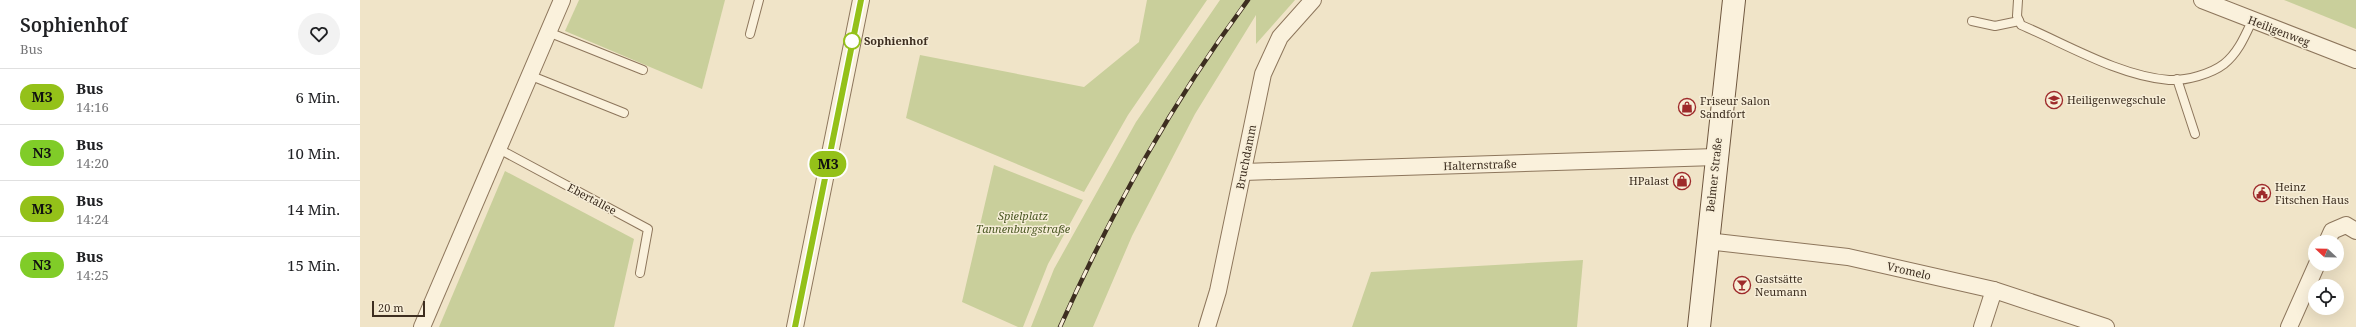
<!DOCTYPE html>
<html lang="de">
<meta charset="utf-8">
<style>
body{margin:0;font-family:"Noto Serif",serif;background:#f2f2f2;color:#202124;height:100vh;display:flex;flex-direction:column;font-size:15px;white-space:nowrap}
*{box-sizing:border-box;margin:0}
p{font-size:13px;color:#757577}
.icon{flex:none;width:22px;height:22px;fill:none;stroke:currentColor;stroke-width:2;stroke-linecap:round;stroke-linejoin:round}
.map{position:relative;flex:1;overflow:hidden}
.sheet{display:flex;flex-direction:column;background:#fff;width:360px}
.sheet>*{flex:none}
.badge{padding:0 8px;border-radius:13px;font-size:14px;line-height:26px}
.needle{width:26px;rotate:292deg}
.fabs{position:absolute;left:1948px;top:235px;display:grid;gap:8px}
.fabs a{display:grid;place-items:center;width:36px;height:36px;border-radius:50%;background:#fff;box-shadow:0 4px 16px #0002;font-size:20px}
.scale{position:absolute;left:12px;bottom:10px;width:53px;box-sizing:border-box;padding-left:4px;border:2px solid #3d2e20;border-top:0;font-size:11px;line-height:14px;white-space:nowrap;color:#3d2e20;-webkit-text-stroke:3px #f7eed8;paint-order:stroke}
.map>.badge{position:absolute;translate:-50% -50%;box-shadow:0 0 0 2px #fff}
.round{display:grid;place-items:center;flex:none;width:42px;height:42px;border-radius:21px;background:#f2f2f2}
.overview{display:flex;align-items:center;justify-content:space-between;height:68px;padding:0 20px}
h1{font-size:19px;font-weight:600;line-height:30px}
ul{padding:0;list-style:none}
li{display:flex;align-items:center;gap:12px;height:56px;padding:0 20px;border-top:1px solid #e0e0e0}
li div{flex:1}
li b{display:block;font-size:15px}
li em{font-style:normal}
li .badge{min-width:44px;font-weight:700;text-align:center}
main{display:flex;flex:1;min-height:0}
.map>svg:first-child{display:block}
.green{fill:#c9cf9b}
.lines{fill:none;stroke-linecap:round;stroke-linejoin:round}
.lane-casing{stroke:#8d765c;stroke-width:10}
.street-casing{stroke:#8d765c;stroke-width:18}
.secondary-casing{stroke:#6f573f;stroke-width:24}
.lane{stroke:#faf1dc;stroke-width:8}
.street{stroke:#faf1dc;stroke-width:16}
.secondary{stroke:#faf1dc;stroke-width:22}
.rail-casing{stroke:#3d2e20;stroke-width:4.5}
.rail{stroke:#f7eed8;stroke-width:3;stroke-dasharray:9;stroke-linecap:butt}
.line-casing{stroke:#fff;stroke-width:9}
.line{stroke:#94c119;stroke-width:6}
.stop-dot{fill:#fff;stroke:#94c119;stroke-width:2}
.labels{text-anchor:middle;stroke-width:3;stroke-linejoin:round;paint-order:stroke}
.street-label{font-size:11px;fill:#3d2e20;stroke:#f7eed8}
.stop-label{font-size:11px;font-weight:bold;fill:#3d2e20;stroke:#f7eed8;text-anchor:start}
.poi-label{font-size:11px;fill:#3d2e20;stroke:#f7eed8;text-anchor:start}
.park-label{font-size:11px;font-style:italic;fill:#4d5a26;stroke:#f7eed8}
</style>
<main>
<section class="sheet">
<div class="overview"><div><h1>Sophienhof</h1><p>Bus</p></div><a class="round"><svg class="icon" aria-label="heart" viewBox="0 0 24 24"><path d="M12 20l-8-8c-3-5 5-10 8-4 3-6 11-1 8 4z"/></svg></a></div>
<ul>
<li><span class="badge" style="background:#94c119;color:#111">M3</span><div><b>Bus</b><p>14:16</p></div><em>6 Min.</em></li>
<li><span class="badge" style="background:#80cc28;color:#111">N3</span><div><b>Bus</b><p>14:20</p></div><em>10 Min.</em></li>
<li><span class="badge" style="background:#94c119;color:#111">M3</span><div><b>Bus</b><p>14:24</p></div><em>14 Min.</em></li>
<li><span class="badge" style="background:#80cc28;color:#111">N3</span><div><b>Bus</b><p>14:25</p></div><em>15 Min.</em></li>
</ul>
</section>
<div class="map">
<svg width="1996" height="327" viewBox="0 0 1996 327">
<rect width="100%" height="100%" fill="#f0e4c8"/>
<!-- green -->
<g class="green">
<path d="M219,0h146l-23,89 -137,-58z"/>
<path d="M787,0h60l-79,115 -44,77 -178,-74 14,-63 164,32 55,-45z"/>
<path d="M860,0h75l-39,44v-29l-61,99 -63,122 -39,91h-62l23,-58 82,-147z"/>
<path d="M1924,0h72v29z"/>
<path d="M634,165l89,35 -35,64 -25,63h-5l-56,-25z"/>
<path d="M145,171l129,68 -20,88h-175z"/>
<path d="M1223,260l-6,67h-225l19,-55z"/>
</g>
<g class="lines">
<!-- lane casing -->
<g class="lane-casing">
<g id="lane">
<path d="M1658,0l-1,16 4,9c45,19 98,51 148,55 17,1 42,-6 55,-16 14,-11 21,-28 28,-43"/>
<path d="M1612,21l23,5 24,-5"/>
<path d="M188,32l95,38"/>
<path d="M390,34l9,-34"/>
<path d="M169,75l95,38"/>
<path d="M1817,79l18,55"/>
<path d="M137,148l151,81 -8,44"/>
</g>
</g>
<!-- street casing -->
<g class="street-casing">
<g id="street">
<path d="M1842,0l154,60"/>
<path d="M884,172l472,-15"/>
<path d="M1347,241l141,16 146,33 112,37"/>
<path d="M1967,242l5,-11 14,-6 10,6"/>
<path d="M62,327l140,-327"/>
<path d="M435,327l66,-327"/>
<path d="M847,327l11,-36 45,-217 17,-37 33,-37"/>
<path d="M1622,327l12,-37"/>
<path d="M1929,327l28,-63"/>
</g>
</g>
<!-- secondary casing -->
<g class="secondary-casing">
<path id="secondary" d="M1339,327l35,-327"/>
</g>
<!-- lane -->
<use href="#lane" class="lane"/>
<!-- street -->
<use href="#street" class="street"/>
<!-- secondary -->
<use href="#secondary" class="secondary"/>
<!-- rail casing -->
<g class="rail-casing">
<path id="rail" d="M700,327c53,-118 111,-223 188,-327"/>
</g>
<!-- rail -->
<use href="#rail" class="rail"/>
</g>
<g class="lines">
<!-- line casing -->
<g class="line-casing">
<path id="line" d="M435,327l66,-327"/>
</g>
<!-- line -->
<use href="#line" class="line"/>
</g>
<!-- icons -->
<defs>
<g id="school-ring" transform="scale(0.9)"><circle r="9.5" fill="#f7eed8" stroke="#9e2a2b" stroke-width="1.5"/><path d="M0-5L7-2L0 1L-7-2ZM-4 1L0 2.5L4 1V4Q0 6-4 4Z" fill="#9e2a2b"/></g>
<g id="shop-ring" transform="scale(0.9)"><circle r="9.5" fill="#f7eed8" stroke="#9e2a2b" stroke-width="1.5"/><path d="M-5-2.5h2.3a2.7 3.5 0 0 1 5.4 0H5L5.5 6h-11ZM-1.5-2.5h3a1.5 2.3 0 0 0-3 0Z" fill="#9e2a2b"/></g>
<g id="civic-ring" transform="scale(0.9)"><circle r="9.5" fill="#f7eed8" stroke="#9e2a2b" stroke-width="1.5"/><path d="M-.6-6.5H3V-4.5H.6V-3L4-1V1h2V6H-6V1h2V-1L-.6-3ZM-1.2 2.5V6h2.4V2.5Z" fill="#9e2a2b"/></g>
<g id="bar-ring" transform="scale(0.9)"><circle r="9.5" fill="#f7eed8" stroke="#9e2a2b" stroke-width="1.5"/><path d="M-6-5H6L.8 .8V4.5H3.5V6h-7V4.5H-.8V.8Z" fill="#9e2a2b"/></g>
</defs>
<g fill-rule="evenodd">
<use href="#school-ring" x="1694" y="100"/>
<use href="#shop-ring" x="1327" y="107"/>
<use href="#shop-ring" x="1322" y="181"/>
<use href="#civic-ring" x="1902" y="193"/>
<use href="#bar-ring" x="1382" y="285"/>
</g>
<!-- markers -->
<circle class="stop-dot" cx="492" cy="41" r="8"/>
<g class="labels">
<!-- street labels -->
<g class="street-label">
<text transform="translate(1919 31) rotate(21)" y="4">Heiligenweg</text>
<text transform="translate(886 157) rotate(-79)" y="4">Bruchdamm</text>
<text transform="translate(1120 165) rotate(-2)" y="4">Halternstraße</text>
<text transform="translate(1354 175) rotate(-84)" y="4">Belmer Straße</text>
<text transform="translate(232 199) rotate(28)" y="4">Ebertallee</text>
<text transform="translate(1549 271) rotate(13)" y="4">Vromelo</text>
</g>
<!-- stop labels -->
<g class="stop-label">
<text x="504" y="45">Sophienhof</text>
</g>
<!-- poi labels -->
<g class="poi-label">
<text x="1707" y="104">Heiligenwegschule</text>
<text x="1340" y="105">Friseur Salon<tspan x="1340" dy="13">Sandfort</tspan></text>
<text x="1309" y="185" text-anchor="end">HPalast</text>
<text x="1915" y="191">Heinz<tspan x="1915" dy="13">Fitschen Haus</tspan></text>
<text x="1395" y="283">Gastsätte<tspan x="1395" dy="13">Neumann</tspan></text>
</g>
<!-- park labels -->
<g class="park-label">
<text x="663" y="220">Spielplatz<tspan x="663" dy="13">Tannenburgstraße</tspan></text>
</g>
</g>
</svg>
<div class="fabs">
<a><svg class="needle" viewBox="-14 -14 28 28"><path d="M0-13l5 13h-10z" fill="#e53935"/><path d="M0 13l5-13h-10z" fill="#757577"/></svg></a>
<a><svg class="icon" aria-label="locate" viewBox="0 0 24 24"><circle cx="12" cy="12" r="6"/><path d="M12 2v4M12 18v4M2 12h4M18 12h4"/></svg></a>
</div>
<div class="scale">20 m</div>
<b class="badge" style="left:468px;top:164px;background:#94c119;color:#111">M3</b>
</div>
</main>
